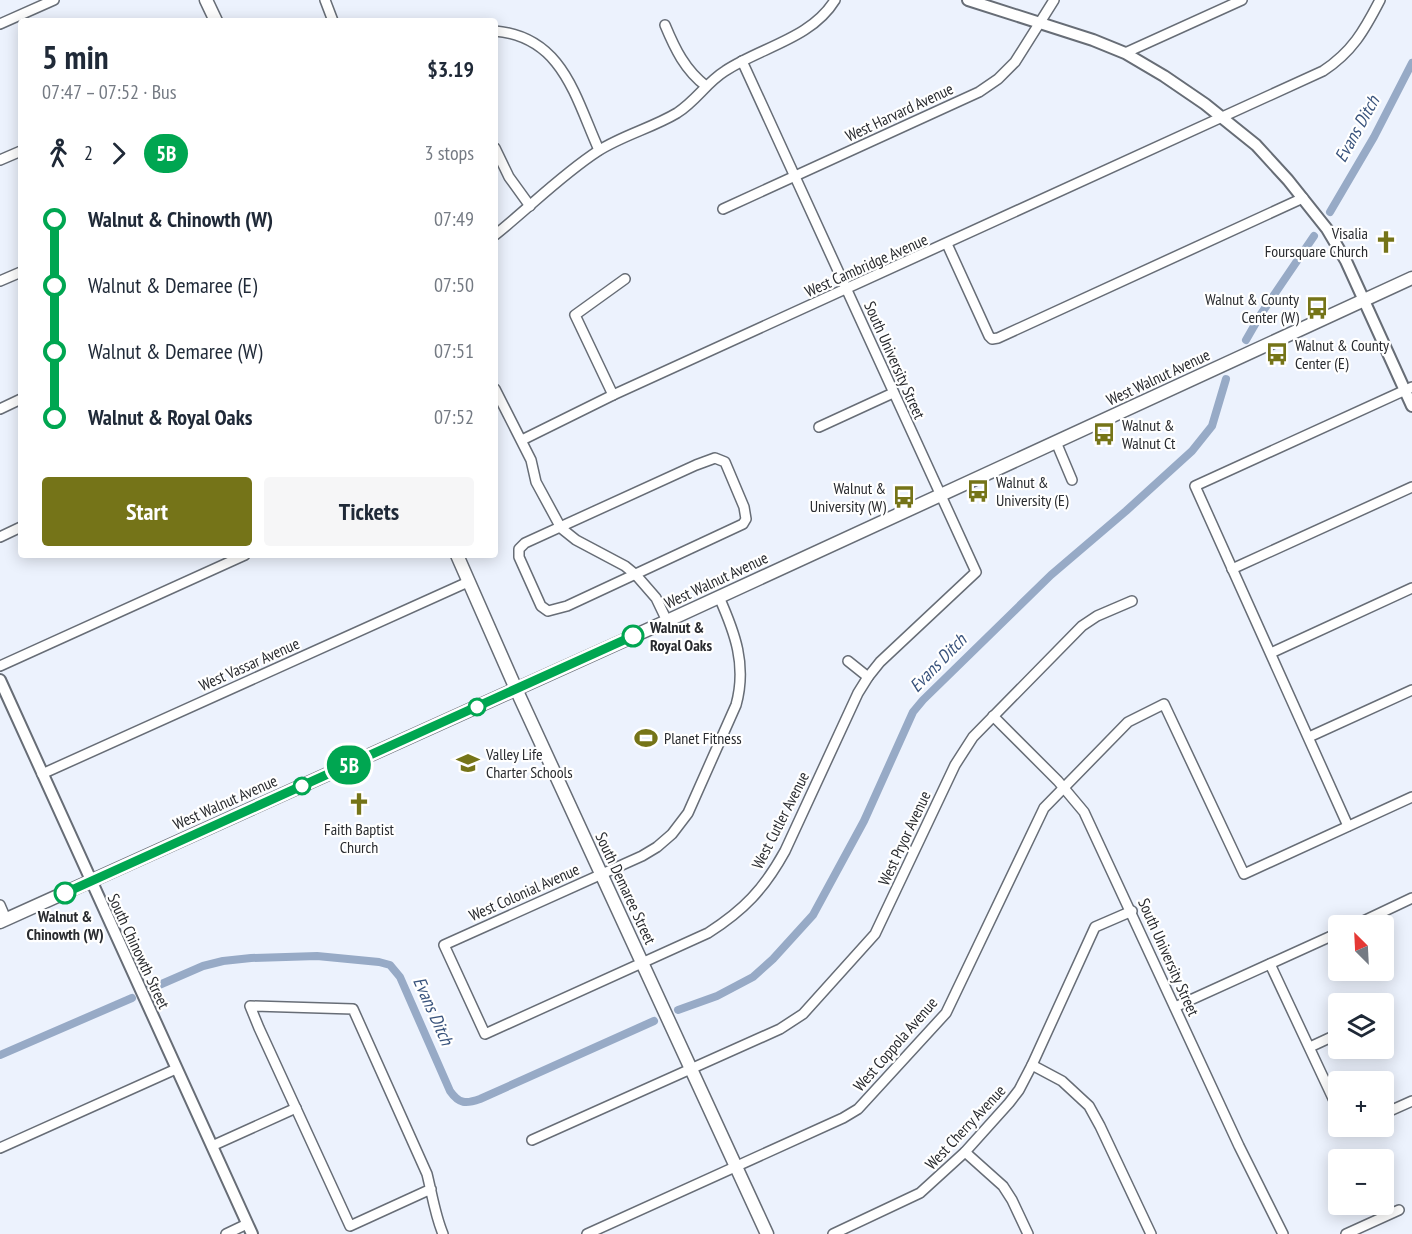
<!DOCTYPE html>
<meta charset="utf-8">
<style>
body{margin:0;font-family:"PT Sans Narrow",sans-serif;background:#f6f6f7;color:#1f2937;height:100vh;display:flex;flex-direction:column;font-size:22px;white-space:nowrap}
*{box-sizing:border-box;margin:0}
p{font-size:20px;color:#747a83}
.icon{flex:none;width:33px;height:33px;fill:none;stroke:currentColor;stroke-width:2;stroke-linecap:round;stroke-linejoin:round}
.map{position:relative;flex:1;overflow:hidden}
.drawer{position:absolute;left:18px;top:18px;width:480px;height:540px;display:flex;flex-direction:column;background:#fff;border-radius:6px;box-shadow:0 3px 15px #0003}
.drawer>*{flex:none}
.badge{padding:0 12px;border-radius:20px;font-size:21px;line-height:39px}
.needle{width:39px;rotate:336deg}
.controls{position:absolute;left:1328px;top:915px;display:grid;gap:12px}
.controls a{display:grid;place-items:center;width:66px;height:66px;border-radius:6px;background:#fff;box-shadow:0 3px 15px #0003;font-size:30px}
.map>.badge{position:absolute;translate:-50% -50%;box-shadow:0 0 0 3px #fff}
.legs{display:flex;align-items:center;gap:9px;height:66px;padding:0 24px;font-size:20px}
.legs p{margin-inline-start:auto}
.summary{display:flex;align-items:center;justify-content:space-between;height:102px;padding:0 24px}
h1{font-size:33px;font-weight:800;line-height:45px}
.action{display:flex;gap:12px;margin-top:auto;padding:12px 24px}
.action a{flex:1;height:69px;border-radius:6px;background:#757418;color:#fff;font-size:24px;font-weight:800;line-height:69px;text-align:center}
.action a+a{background:#f6f6f7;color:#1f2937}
ul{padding:0 24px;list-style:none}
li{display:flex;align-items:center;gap:21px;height:66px;font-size:22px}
li i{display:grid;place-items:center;width:9px;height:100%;margin:0 8px;background:currentColor}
li i::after{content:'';width:15px;height:15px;margin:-8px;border:4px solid;border-radius:50%;background:#fff}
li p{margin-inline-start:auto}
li:first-child i{background:linear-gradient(#0000 50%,currentColor 0)}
li:last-child i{background:linear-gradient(currentColor 50%,#0000 0)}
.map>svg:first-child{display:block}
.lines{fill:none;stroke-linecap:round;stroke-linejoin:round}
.canal{stroke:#97aac6;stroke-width:8}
.minor-casing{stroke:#676d76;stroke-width:12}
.tertiary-casing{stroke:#676d76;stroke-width:14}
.secondary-casing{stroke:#676d76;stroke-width:15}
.minor{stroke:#fff;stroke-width:9}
.tertiary{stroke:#fff;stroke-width:10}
.secondary{stroke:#fff;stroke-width:12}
.line-1-casing{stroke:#fff;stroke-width:14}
.line-1{stroke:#00a651;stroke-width:9}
.stop-1-dot{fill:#fff;stroke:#00a651;stroke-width:3}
.labels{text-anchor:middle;stroke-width:4.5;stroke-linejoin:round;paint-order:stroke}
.street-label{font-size:16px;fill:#292b2f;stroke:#fff}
.poi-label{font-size:16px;fill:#292b2f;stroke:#fff;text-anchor:start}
.stop-label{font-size:16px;font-weight:bold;fill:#292b2f;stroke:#fff;text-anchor:start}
.water-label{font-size:18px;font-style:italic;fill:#39537c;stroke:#fff}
</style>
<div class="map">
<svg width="1412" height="1234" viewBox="0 0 1412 1234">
<rect width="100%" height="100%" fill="#ecf2fd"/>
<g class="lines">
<!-- canal -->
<g class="canal">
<path d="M1330,212l44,-75 38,-74"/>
<path d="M1246,340l15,-26 53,-78"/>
<path d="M150,989l53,-23 20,-5 28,-3 66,-2 62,6 11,3 10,12 50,114c9,13 16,13 30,8l174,-78"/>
<path d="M678,1010l39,-14 36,-19 20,-18 40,-44 51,-94 49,-109 10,-12 128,-125 75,-64 66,-60 20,-25 14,-47"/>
<path d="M0,1055l132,-57"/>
</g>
<!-- minor casing -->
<g class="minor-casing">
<g id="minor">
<path d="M325,0l8,21"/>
<path d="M0,24l54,-24"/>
<path d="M665,25c10,24 20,45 41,61"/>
<path d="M495,31c68,6 80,66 104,119"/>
<path d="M1125,53l117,-53"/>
<path d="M495,148l14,29 21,29"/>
<path d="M0,160l21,-9"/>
<path d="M723,209l256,-117 19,-13 17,-17 39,-62"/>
<path d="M495,235c34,-27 66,-60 103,-84 25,-16 54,-23 79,-38 19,-12 29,-30 48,-42 36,-24 86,-32 110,-71"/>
<path d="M947,244l42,92 3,3 6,-1 305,-140"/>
<path d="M0,281l21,-9"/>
<path d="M495,389l36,71 5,22 25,46 15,12 49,26 11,9 20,23 11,23"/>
<path d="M613,395l-38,-80 50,-36"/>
<path d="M0,409l21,-10"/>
<path d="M819,427l74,-34"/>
<path d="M522,440l91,-45 710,-324c29,-19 41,-40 57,-71"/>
<path d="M1056,442l16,38"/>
<path d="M715,458l10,4 19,45 2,12 -3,5 -176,82 -19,5 -7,-5 -22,-49v-8l6,-6 171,-78z"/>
<path d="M0,537l21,-10"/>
<path d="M1232,569l180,-82"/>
<path d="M719,597c16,36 28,68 17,108l-48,108 -16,21 -15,13 -15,9 -198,89 41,89 223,-101c36,-23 56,-44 77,-82l73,-158 10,-16 12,-15 96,-90 -234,-511"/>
<path d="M1271,653l141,-65"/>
<path d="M848,661l20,16"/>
<path d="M0,666l245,-111"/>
<path d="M993,716l65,65 26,31 155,334 44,88"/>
<path d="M1309,737l103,-47"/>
<path d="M42,774l426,-192"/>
<path d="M1348,826l-153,-340 217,-99"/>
<path d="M0,905l6,14"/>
<path d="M1353,926l59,-28"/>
<path d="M1270,964l68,145"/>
<path d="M1175,1007l163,-74"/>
<path d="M1310,1047l28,-13"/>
<path d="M1032,1065l30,16 27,25 11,20 51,108"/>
<path d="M1383,1114l29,-13"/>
<path d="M1346,1126l2,5 9,-5"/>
<path d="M532,1140l248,-111 23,-15 72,-80 80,-169 18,-28 109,-111 15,-10 35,-15"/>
<path d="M212,1146l84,-38"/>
<path d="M0,1148l176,-79"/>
<path d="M965,1152l38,34 9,14 16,34"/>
<path d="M431,1189l-81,37 -91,-198 -9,-22 103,3 74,165c5,20 8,41 16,60"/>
<path d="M226,1234l21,-10"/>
<path d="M587,1234l256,-116 15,-9 88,-96 98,-205 84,-86 36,-18 80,170 168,-77"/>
<path d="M833,1234l87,-41 45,-41 44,-49 10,-13 13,-25 63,-138 37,-16"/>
<path d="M1346,1234l53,-24"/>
</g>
</g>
<!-- tertiary casing -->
<g class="tertiary-casing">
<g id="tertiary">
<path d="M968,0l125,40 32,13 39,23 41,28 51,41 32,35 39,49 19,32 66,145"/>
<path d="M0,680l252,554"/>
</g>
</g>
<!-- secondary casing -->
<g class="secondary-casing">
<g id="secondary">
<path d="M206,0l10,21"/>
<path d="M457,555l59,134 251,545"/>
<path d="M0,922l667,-301 745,-343"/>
</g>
</g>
<!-- minor -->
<use href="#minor" class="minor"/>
<!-- tertiary -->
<use href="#tertiary" class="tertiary"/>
<!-- secondary -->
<use href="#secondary" class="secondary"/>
</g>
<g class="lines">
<!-- line-1 casing -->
<g class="line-1-casing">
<path id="line-1" d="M65,893l568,-257"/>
</g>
<!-- line-1 -->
<use href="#line-1" class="line-1"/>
</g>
<!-- icons -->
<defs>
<g id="church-bare" transform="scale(1.8)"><path d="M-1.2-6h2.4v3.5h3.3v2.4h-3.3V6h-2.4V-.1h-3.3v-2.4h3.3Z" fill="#757418" stroke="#fff" stroke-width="2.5" paint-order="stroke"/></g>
<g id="bus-bare" transform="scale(1.8)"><path d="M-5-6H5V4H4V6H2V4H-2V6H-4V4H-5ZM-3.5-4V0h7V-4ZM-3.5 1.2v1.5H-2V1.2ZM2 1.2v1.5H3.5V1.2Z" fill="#757418" stroke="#fff" stroke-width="2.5" paint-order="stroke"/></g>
<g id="stadium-bare" transform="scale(1.8)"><path d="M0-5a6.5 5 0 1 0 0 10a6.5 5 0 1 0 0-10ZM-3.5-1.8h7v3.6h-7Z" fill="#757418" stroke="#fff" stroke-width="2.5" paint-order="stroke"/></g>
<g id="school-bare" transform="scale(1.8)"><path d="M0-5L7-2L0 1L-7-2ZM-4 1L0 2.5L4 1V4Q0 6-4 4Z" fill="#757418" stroke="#fff" stroke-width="2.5" paint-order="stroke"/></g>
</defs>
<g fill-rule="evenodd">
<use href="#church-bare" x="1386" y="242"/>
<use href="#bus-bare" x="1317" y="308"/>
<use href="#bus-bare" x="1277" y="354"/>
<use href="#bus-bare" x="1104" y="434"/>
<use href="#bus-bare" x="978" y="491"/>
<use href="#bus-bare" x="904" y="497"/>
<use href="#stadium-bare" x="646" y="738"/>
<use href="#school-bare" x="468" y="763"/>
<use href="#church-bare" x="359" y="804"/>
</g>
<!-- markers -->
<g class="stop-1-dot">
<circle cx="633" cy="636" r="10"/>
<circle cx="477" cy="707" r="8"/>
<circle cx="302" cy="786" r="8"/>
<circle cx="65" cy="893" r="10"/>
</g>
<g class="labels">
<!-- street labels -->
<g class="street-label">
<text transform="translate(899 112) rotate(-25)" y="6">West Harvard Avenue</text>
<text transform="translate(866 265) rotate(-24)" y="6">West Cambridge Avenue</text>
<text transform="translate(895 360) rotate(66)" y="6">South University Street</text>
<text transform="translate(1158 377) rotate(-25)" y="6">West Walnut Avenue</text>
<text transform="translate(716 580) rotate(-25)" y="6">West Walnut Avenue</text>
<text transform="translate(249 664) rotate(-24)" y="6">West Vassar Avenue</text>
<text transform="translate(225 802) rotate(-24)" y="6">West Walnut Avenue</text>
<text transform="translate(780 820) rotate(-63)" y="6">West Cutler Avenue</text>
<text transform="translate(904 838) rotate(-65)" y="6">West Pryor Avenue</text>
<text transform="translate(626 888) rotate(65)" y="6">South Demaree Street</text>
<text transform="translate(524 892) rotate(-24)" y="6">West Colonial Avenue</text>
<text transform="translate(139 951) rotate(65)" y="6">South Chinowth Street</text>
<text transform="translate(1169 957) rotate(66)" y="6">South University Street</text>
<text transform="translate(895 1044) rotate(-49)" y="6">West Coppola Avenue</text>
<text transform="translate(965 1127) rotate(-47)" y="6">West Cherry Avenue</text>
</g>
<!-- poi labels -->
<g class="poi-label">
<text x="1368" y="239" text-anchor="end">Visalia<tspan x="1368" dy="18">Foursquare Church</tspan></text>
<text x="1299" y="305" text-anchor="end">Walnut &amp; County<tspan x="1299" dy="18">Center (W)</tspan></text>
<text x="1295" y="351">Walnut &amp; County<tspan x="1295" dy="18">Center (E)</tspan></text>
<text x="1122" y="431">Walnut &amp;<tspan x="1122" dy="18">Walnut Ct</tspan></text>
<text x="996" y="488">Walnut &amp;<tspan x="996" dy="18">University (E)</tspan></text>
<text x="886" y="494" text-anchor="end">Walnut &amp;<tspan x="886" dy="18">University (W)</tspan></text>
<text x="664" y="744">Planet Fitness</text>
<text x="486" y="760">Valley Life<tspan x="486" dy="18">Charter Schools</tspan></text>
<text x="359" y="835" text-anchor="middle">Faith Baptist<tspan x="359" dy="18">Church</tspan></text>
</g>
<!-- stop labels -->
<g class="stop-label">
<text x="650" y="633">Walnut &amp;<tspan x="650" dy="18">Royal Oaks</tspan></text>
<text x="65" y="922" text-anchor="middle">Walnut &amp;<tspan x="65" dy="18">Chinowth (W)</tspan></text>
</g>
<!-- water labels -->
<g class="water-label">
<text transform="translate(1357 129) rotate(-61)" y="6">Evans Ditch</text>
<text transform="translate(938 663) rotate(-46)" y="6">Evans Ditch</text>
<text transform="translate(433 1011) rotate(66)" y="6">Evans Ditch</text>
</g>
</g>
</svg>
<div class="controls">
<a><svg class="needle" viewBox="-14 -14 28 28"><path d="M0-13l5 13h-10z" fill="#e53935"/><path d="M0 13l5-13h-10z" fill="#747a83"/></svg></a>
<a><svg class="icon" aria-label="layers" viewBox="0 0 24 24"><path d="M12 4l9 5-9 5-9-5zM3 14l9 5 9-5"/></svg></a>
<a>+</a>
<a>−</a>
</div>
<b class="badge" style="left:349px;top:765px;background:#00a651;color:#fff">5B</b>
<section class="drawer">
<div class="summary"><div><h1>5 min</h1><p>07:47 – 07:52 · Bus</p></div><b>$3.19</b></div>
<div class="legs"><svg class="icon" aria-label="walk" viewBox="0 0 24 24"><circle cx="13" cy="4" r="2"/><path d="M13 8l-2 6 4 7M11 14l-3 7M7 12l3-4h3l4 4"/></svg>2<svg class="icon" aria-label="forward" viewBox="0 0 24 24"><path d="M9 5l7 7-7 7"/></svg><b class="badge" style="background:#00a651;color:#fff">5B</b><p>3 stops</p></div>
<ul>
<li><i style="color:#00a651"></i><b>Walnut &amp; Chinowth (W)</b><p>07:49</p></li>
<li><i style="color:#00a651"></i><span>Walnut &amp; Demaree (E)</span><p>07:50</p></li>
<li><i style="color:#00a651"></i><span>Walnut &amp; Demaree (W)</span><p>07:51</p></li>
<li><i style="color:#00a651"></i><b>Walnut &amp; Royal Oaks</b><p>07:52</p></li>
</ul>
<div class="action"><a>Start</a><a>Tickets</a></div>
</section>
</div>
